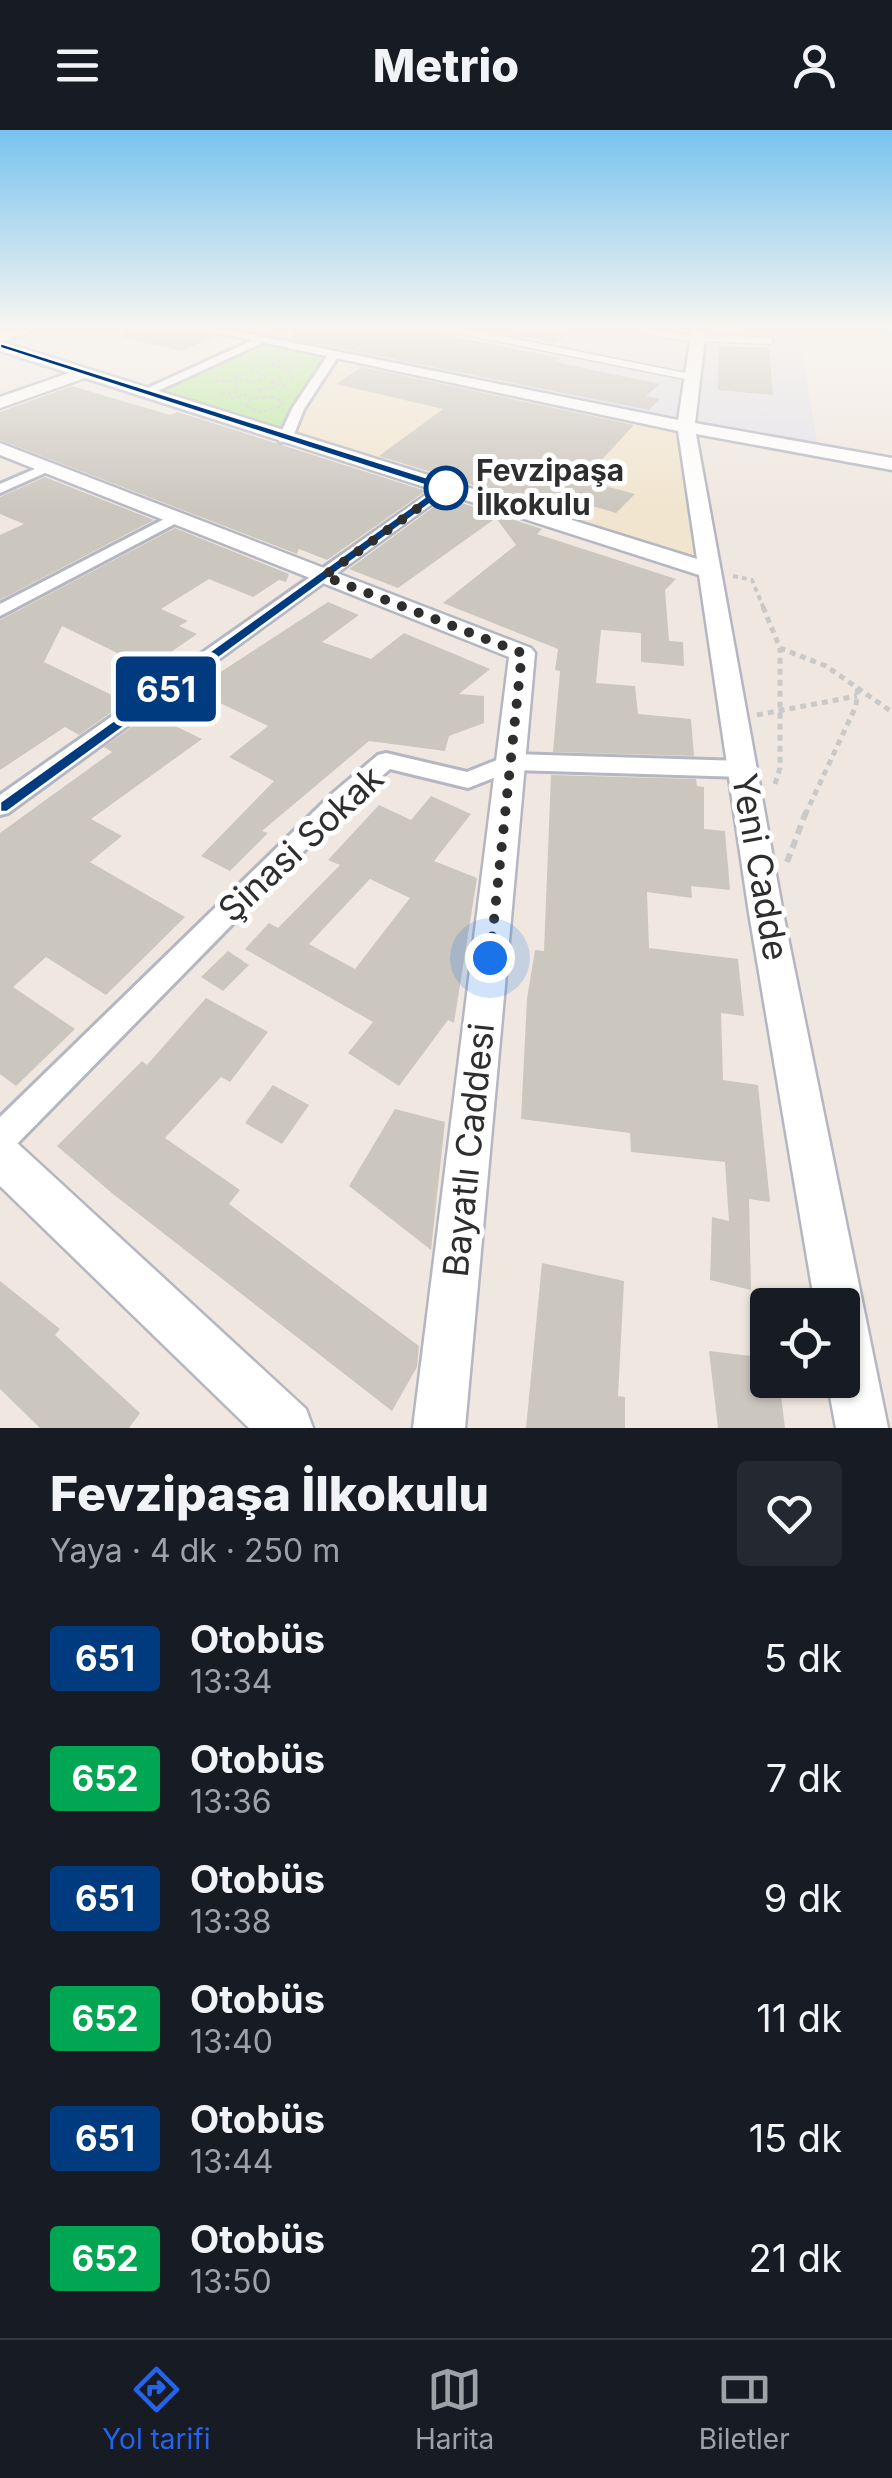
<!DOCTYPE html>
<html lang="tr">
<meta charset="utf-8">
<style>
body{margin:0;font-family:Inter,sans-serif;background:#242831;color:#f1f3f6;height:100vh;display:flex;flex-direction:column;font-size:38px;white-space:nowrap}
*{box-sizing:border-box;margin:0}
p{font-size:32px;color:#9ea1a6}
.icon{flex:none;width:55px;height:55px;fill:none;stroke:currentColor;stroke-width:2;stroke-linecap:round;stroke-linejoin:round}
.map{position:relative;height:1298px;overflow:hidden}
.details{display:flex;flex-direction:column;background:#171b24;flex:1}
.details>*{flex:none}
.badge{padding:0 20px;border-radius:8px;font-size:35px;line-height:65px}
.buttons{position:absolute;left:750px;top:1158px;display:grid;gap:20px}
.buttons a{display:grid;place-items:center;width:110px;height:110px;border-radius:10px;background:#171b24;box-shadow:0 2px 8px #0004;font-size:50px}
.you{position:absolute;width:50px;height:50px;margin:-25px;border:8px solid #fff;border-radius:50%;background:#1a73e8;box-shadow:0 0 0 15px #1a73e833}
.map>.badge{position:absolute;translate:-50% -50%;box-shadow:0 0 0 5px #fff}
.round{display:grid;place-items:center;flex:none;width:105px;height:105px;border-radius:10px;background:#242831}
.head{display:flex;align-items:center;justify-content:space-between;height:170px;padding:0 50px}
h1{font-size:48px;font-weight:800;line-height:75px}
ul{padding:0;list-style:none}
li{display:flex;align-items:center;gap:30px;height:120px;padding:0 50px}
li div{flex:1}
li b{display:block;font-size:38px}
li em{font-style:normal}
li .badge{min-width:110px;font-weight:700;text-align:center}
header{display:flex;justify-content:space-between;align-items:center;height:130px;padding:0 50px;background:#171b24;font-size:45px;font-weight:800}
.menu{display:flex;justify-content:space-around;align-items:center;height:140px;border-top:2px solid #363941;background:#171b24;font-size:28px;color:#9ea1a6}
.menu a{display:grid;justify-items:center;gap:5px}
.menu .on{color:#2563eb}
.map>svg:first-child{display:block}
.industrial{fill:#e2e1e8}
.education{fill:#f2e5cf}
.green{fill:#b8e99a}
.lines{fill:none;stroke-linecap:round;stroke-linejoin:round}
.stream{stroke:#6ed9f7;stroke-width:4}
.building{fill:#cbc6be;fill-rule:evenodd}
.lane-casing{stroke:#b4b7c2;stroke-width:9}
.street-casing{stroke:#b4b7c2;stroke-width:6}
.secondary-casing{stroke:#b4b7c2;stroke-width:5}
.path-far3{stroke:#c9c9c9;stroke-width:2.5;stroke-dasharray:4 2.5;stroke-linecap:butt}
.path-far2{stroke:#c9c9c9;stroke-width:4;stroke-dasharray:5 4;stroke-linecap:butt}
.path-far1{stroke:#c9c9c9;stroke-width:5;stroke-dasharray:6 5;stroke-linecap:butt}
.path{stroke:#c9c9c9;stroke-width:6;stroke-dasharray:9 6;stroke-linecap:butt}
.lane{stroke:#fff;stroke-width:6}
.street{fill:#fff;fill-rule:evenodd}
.secondary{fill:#fff;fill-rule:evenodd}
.line{fill:#003b80;stroke:#fff;stroke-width:2.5}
.walk{stroke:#2e2e2e;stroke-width:10;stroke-dasharray:0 18}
.stop-dot{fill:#fff;stroke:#003b80;stroke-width:5}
.labels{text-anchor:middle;stroke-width:10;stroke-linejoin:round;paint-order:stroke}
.far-stop-label{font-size:30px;font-weight:bold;fill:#2e2e2e;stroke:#fff;text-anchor:start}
.street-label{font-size:35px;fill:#2e2e2e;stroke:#fff}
</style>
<header><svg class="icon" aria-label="menu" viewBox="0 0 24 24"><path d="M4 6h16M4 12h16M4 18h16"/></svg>Metrio<svg class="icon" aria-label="person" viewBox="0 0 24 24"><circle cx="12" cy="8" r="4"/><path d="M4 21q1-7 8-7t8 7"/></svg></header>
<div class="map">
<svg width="892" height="1298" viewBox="0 0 892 1298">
<rect width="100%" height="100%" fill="#f0e8e0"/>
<!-- industrial -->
<path class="industrial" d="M224,199h574l20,118 -487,-96z"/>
<!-- education -->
<path class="education" d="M333,225l353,72 25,144 -425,-132z"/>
<!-- green -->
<path class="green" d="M260,210l73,15 -48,84 -138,-48z"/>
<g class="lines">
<!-- stream -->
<path class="stream" d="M886,199l6,6"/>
</g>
<!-- building -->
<g class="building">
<path d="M124,199h72l19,7 -33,15 -59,-13z"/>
<path d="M294,199h151l6,7 110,22 -6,4 105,22 -14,12 14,3 -11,11 -356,-71z"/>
<path d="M485,199h91l-21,14z"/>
<path d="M719,216l50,2 4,47 -55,-5z"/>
<path d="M362,237l272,58 -51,55 52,14 -19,19 -43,-13 -13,12 -181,-56 64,-47 -107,-25z"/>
<path d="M72,256l98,29 8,-3 248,79 -99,69 -28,-11 -2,5 -297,-114v-28z"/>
<path d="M45,347l109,43 -154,80v-65l24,-11 -24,-10v-17z"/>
<path d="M446,368l96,31 -5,5 139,45 -11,11 4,51 14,1 1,24 -43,-4v-29l-40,-3 -5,53 39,3 3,28 53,5 3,37 -141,-4 7,-81 -5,-1 3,-21 -115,-46 73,-58 -20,-27 -98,70 -49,-19z"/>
<path d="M175,398l114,46 -3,8 -7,-2 -26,17 -44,-18 -48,30 27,12 -9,5 18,8 -49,34 -86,-42 -18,36 82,40 -47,33 -14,-8 -65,43v-150z"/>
<path d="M328,472l31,13 -37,27 49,17 33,-26 86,36 -31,25 25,2v27l-35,13 -4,15 -76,-10 -107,90 6,2 -38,38 -29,-15 73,-75 -45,-24 39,-31 -75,-36z"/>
<path d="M150,584l52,25 -111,80 31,17 -32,26 95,55 -79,78 -60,-38 -33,30 62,42 -59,57 -16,-12v-241l112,-81 -8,-5z"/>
<path d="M551,645l145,4 1,7 7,1v42l21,2 5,59 -39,-4 1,12 -45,-6 2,56 89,11 6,57 -23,-3 2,67 35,5 12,117 -21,-3 2,91 -41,-10 2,-63 17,4 -4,-59 -94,-10 -1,-19 -109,-14 6,-120 8,-49 9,1z"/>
<path d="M431,666l40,18 -37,47 43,17 -23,145 -6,-3 -49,66 -51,-33 25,-31 -128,-73 24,-26 9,5 62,-63 -12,-5 51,-55 32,15zM370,749l40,19 -55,71 -46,-25z"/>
<path d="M228,821l21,14 -26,26 -22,-14z"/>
<path d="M206,868l62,34 -38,50 -9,-5 -56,61 75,52 -11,14 190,142 -2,21 -25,44 -279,-217 -56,-48 85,-85 5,4z"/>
<path d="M273,955l36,20 -27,39 -37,-21z"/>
<path d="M395,979l50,13 -14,128 -82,-64z"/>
<path d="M542,1133l82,18 -6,115 7,1v31h-99z"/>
<path d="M0,1151l60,48 -5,6 85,78 -11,15h-89l-40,-39z"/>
<path d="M709,1221l59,7v22h11l6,48h-67z"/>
</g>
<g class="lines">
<!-- lane casing -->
<g class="lane-casing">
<g id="lane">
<path d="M452,199l243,49"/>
<path d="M637,199l43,8 90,4"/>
</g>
</g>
<!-- street casing -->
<g class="street-casing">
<g id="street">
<path d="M260,207l4,5 -113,52 -10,-3z"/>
<path d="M329,223l10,2 -35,54 -12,30 -12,3 -2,-3 14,-30z"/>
<path d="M44,335l12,3 -56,25v-9z"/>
<path d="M441,355l12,3 -445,325 -8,2v-20z"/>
<path d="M172,385l14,3 -186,98v-12z"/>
<path d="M386,623l81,19 45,-18 231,7 11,8 -11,8 -229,-7 -46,18 -78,-19 -42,37 -337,344 -11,5v-38l332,-323 46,-39z"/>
</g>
</g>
<!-- secondary casing -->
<g class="secondary-casing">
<g id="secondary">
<path d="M17,199h21l-36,13 695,217 -19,-128 -478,-102h26l452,91 14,-91h14l-11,94 197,35v12l-196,-36 87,479 105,515h-52l-9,-48h15v-75h-27l-66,-392 -50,-338 -614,-197 -85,30v-11l69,-24 -69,-22v-18z"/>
<path d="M0,313l531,205 4,5 -70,775h-52l96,-771 -509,-202z"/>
<path d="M0,1004l15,7 291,268 7,19h-64l-249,-242z"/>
</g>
</g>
<!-- path-far3 -->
<g class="path-far3">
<path d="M286,228l16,6 -15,5 -17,-4z"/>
<path d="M290,239l1,8 7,3"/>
<path d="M250,240l18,5 -14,7 -20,-5z"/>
<path d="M215,251h23l-3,12 -17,1"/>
<path d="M275,253l-5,-2 10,-3 3,2 -6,5 13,1"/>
<path d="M258,260l19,-4"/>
<path d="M271,267l12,4 -1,5 -21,6 -17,-6 8,-7z"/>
<path d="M231,269l16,-5"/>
</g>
<!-- path-far2 -->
<path class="path-far2" d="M733,446l19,4 12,29"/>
<!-- path-far1 -->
<g class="path-far1">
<path d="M763,477l17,41 46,18 66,46"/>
<path d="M757,585l100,-19"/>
<path d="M775,654l5,-16v-120"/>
<path d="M805,685l51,-109 2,-21"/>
</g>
<!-- path -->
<path class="path" d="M787,732l19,-50"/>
<!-- lane -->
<use href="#lane" class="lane"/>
<!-- street -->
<use href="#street" class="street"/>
<!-- secondary -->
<use href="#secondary" class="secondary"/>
</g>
<!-- sky -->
<linearGradient id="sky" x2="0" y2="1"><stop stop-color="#77c3ee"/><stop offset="0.52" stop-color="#f8f5f1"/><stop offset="1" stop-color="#f8f5f1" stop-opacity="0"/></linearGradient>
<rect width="892" height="380" fill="url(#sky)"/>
<!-- line -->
<path class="line" d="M0,213l451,142 1,3 -445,324h-7v-10l436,-313 -436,-141z"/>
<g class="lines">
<!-- walk -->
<path class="walk" d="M446,358l-122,88 198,77 -32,305"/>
</g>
<!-- markers -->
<circle class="stop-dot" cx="446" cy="358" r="20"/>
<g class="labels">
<!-- far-stop labels -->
<g class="far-stop-label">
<text x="476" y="351">Fevzipaşa<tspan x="476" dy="34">İlkokulu</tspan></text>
</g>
<!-- street labels -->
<g class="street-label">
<text transform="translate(301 714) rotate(-43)" y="12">Şinasi Sokak</text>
<text transform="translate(760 737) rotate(80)" y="12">Yeni Cadde</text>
<text transform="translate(469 1020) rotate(-84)" y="12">Bayatlı Caddesi</text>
</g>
</g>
</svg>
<div class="buttons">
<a><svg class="icon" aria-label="locate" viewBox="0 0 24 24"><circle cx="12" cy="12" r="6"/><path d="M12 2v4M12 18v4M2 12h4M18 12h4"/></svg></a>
</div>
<div class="you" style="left:490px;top:828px"></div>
<b class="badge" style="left:166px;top:559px;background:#003b80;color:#fff">651</b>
</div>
<section class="details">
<div class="head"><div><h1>Fevzipaşa İlkokulu</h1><p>Yaya · 4 dk · 250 m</p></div><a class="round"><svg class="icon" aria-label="heart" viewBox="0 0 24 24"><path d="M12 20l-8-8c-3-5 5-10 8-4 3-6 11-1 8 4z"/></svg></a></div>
<ul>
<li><span class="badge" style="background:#003b80;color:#fff">651</span><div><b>Otobüs</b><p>13:34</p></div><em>5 dk</em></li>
<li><span class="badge" style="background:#00a651;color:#fff">652</span><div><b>Otobüs</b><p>13:36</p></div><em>7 dk</em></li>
<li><span class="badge" style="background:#003b80;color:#fff">651</span><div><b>Otobüs</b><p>13:38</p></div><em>9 dk</em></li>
<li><span class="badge" style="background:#00a651;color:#fff">652</span><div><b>Otobüs</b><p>13:40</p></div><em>11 dk</em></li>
<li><span class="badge" style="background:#003b80;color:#fff">651</span><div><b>Otobüs</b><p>13:44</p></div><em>15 dk</em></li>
<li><span class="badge" style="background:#00a651;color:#fff">652</span><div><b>Otobüs</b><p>13:50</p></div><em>21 dk</em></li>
</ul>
</section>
<nav class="menu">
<a class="on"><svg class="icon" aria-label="directions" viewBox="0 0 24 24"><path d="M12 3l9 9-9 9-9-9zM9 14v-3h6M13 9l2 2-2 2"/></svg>Yol tarifi</a>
<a><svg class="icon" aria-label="map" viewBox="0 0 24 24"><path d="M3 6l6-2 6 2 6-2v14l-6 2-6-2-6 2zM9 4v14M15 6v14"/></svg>Harita</a>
<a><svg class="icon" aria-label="tickets" viewBox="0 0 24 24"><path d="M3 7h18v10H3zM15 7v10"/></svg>Biletler</a>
</nav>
